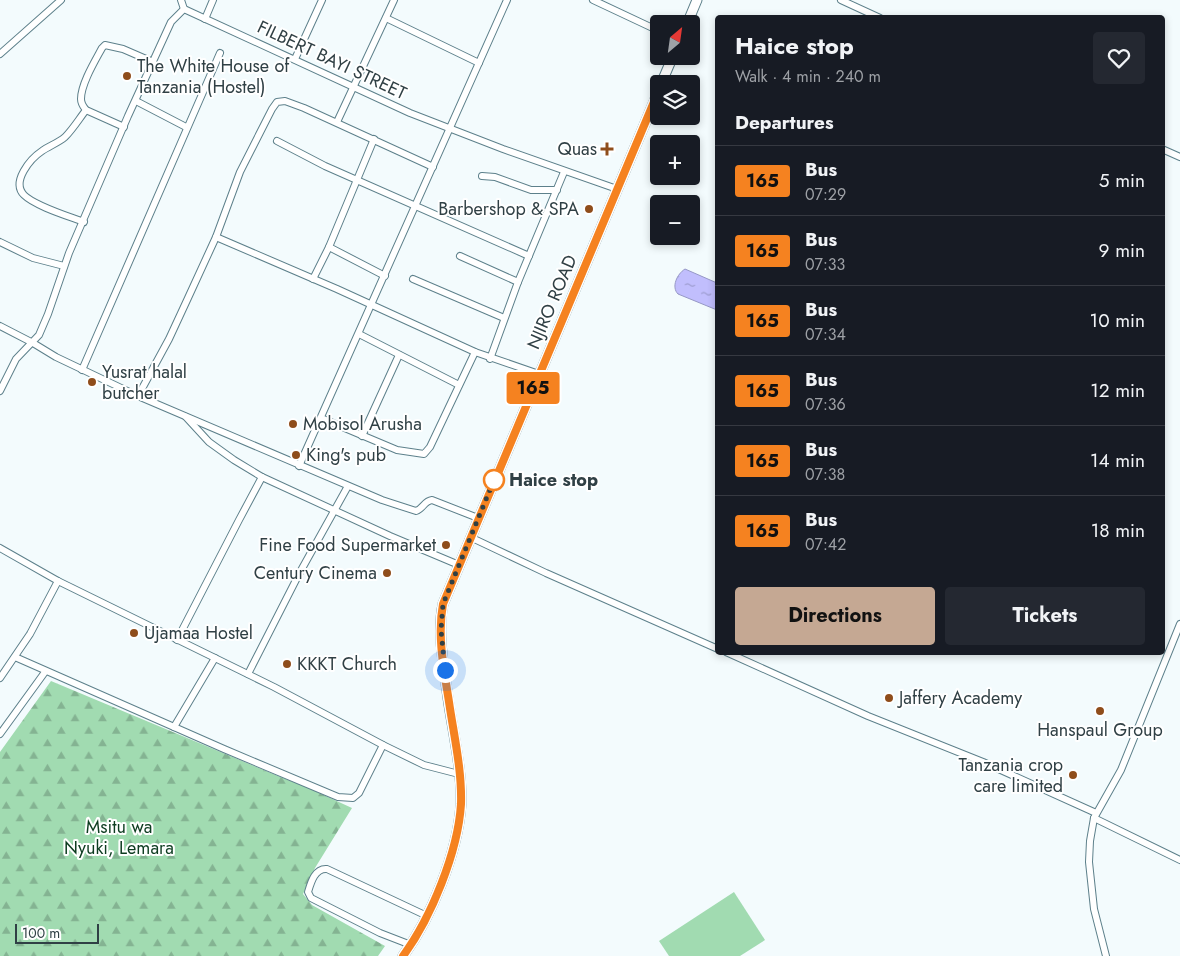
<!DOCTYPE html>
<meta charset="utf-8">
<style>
body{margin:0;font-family:Jost,sans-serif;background:#242831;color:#f1f3f6;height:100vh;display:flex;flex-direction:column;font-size:19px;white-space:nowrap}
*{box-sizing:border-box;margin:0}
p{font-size:16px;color:#9ea1a6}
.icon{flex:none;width:28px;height:28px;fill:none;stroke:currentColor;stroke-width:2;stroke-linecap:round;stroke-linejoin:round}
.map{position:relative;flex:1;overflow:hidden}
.details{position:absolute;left:715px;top:15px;width:450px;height:640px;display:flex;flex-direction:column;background:#171b24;border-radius:5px;box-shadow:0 2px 8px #0003}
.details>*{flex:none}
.badge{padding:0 10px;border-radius:4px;font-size:18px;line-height:32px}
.needle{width:32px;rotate:29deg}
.tools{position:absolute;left:650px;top:15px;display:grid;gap:10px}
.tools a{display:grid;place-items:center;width:50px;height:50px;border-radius:5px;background:#171b24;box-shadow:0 2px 8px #0003;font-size:25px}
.scale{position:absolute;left:15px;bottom:12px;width:84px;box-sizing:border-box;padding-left:5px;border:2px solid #304045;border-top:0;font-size:14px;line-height:18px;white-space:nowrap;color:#304045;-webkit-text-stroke:4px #fff;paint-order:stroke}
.you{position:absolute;width:25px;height:25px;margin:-12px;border:4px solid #fff;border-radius:50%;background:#1a73e8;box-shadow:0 0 0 8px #1a73e833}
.map>.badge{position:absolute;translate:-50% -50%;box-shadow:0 0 0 2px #fff}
h2{padding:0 20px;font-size:19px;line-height:45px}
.round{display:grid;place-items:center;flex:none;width:52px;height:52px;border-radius:5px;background:#242831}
.summary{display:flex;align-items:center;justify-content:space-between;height:85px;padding:0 20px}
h1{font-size:24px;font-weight:700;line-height:38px}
.action{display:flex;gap:10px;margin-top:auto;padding:10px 20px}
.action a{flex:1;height:58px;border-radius:5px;background:#c5a893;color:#111;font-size:20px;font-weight:700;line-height:58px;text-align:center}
.action a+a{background:#242831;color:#f1f3f6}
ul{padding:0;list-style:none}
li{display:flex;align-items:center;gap:15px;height:70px;padding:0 20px;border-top:1px solid #363941}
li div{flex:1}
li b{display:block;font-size:19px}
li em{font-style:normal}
li .badge{min-width:55px;font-weight:700;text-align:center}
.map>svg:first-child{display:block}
.forest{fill:url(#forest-firs)}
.garden{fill:#a1dbb1}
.water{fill:url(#water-ripples);stroke:#9698c6}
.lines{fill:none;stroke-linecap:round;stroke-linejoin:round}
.street-casing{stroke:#5d808b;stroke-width:8}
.secondary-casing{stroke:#5d808b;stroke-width:11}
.street{stroke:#fff;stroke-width:6}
.secondary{stroke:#fff;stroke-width:9}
.line-casing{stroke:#fff;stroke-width:11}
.line{stroke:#f58220;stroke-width:8}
.walk{stroke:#304045;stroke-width:5;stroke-dasharray:0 9}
.poi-dot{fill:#8f4d1b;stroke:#fff;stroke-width:2}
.stop-dot{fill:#fff;stroke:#f58220;stroke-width:2.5}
.labels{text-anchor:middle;stroke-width:4;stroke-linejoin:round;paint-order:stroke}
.street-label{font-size:18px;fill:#304045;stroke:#fff}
.poi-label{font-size:18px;fill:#304045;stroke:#fff;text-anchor:start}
.stop-label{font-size:18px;font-weight:bold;fill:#304045;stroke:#fff;text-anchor:start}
.park-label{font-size:18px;fill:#0d3c20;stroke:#fff}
</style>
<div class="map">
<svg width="1180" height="956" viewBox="0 0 1180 956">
<defs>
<pattern id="forest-firs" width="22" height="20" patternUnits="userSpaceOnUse" patternTransform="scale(1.25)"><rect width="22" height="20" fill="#a1dbb1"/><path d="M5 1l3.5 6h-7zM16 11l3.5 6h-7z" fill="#84b392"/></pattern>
<pattern id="water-ripples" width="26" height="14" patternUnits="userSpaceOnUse" patternTransform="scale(1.25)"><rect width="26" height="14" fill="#c1befd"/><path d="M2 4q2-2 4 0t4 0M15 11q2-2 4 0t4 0" fill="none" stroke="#9d9ccf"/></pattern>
</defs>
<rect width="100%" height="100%" fill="#f3fbfd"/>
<!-- forest -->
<path class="forest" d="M51,681l227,95 28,11 46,21 -37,60 -12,26 9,11 73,41 -7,10h-378v-204z"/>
<!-- garden -->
<path class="garden" d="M734,892l31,48 -25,16h-71l-10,-15z"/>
<!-- water -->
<path class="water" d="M685,269l32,14v27l-39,-16c-7,-7 -1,-20 7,-25z"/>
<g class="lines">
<!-- street casing -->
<g class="street-casing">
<g id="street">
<path d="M181,0l3,9"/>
<path d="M593,0l66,31"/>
<path d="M841,0l39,18"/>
<path d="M386,18l93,45"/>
<path d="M205,19l8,-19"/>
<path d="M0,54l61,-54"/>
<path d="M295,59l27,-59"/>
<path d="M136,101l50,26"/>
<path d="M337,122l57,-122"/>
<path d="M124,127l-38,-17c-3,-4 -5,-6 -5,-11 0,-15 14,-38 21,-51l3,-3 18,4 30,13"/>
<path d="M277,141l48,25 204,90"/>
<path d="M1162,149l18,8"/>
<path d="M482,176l13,1 36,13h26"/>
<path d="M84,222c-16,-6 -49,-16 -60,-27 -13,-13 6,-36 18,-44 7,-5 16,-8 23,-14 8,-8 14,-18 21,-27"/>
<path d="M216,237l121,52 138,63 64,22"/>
<path d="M0,242l33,16 31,8"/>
<path d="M329,247l56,29"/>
<path d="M460,256l58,26"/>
<path d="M313,279l16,-32 45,-108"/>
<path d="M413,279l91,39"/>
<path d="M0,326l33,17 23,14 82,39 244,104 34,11c7,-2 8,-10 16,-11l46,18"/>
<path d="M359,334l100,51"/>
<path d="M490,359l28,-77 46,-110"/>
<path d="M82,370l138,-317"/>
<path d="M0,391l16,-32 23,-24 9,-21 21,-61 59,-137 43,-94 13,-13 226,104 93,36 114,40"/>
<path d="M138,396l31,-57 19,-41 28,-61 24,-65 32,-63 5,-7 8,-1 19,7 129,59"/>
<path d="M186,417l23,25 25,18 28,17 128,59 69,29"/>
<path d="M321,418l76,32 27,4 6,-7 45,-95"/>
<path d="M362,436l37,-81"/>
<path d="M299,466l208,-466"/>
<path d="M470,537l76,36 172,76"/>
<path d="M0,548l58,33 216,106 109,58 41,20 31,8h4"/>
<path d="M177,640l62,-120 23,-43"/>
<path d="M726,652l142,64 115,46 113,51"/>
<path d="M15,657l209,92 114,48 15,1 6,-5 24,-48"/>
<path d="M248,674l51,-100 49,-88"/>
<path d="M0,678l30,-44 28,-53"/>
<path d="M174,727l41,-69"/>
<path d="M0,734l45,-62"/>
<path d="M1094,818l86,42"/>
<path d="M411,945l-31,-12 -69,-35 -3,-6c3,-10 7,-24 19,-23l100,47"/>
<path d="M1106,956l-12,-47 -5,-47 1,-21 4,-23 27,-48 59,-146"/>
</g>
</g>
<!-- secondary casing -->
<g class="secondary-casing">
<g id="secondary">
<path d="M687,24l10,-24"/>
<path d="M661,84l12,-28"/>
<path d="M403,956c28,-38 55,-104 58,-152 1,-35 -8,-71 -13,-106 -4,-30 -11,-64 -5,-94l216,-514"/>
</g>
</g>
<!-- street -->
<use href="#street" class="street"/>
<!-- secondary -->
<use href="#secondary" class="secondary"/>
</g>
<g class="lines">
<!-- line casing -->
<g class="line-casing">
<path id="line" d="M403,956c28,-38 55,-104 58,-152 1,-34 -7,-68 -12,-102 -5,-32 -12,-66 -6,-98l216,-514"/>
</g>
<!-- line -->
<use href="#line" class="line"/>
<!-- walk -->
<path class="walk" d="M445,670l-4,-40 2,-26 51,-124"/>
</g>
<!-- markers -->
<g class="poi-dot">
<circle cx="127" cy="76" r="5"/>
<path d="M604.5 141.5h5v5h5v5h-5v5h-5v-5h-5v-5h5z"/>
<circle cx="589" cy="209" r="5"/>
<circle cx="92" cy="382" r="5"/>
<circle cx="293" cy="424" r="5"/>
<circle cx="296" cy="455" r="5"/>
<circle cx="446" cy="545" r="5"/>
<circle cx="387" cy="573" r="5"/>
<circle cx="134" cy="633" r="5"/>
<circle cx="287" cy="664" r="5"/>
<circle cx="889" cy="698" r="5"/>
<circle cx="1100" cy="711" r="5"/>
<circle cx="1073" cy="775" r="5"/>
</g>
<circle class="stop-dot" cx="494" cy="480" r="10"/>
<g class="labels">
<!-- street labels -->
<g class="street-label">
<text transform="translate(332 60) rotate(25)" y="6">FILBERT BAYI STREET</text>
<text transform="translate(552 302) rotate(-67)" y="6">NJIRO ROAD</text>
</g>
<!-- poi labels -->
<g class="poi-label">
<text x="137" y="72">The White House of<tspan x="137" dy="21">Tanzania (Hostel)</tspan></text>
<text x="597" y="155" text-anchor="end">Quas</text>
<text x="579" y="215" text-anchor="end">Barbershop &amp; SPA</text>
<text x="102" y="378">Yusrat halal<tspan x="102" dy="21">butcher</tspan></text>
<text x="303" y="430">Mobisol Arusha</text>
<text x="306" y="461">King's pub</text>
<text x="436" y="551" text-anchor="end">Fine Food Supermarket</text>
<text x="377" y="579" text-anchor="end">Century Cinema</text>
<text x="144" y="639">Ujamaa Hostel</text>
<text x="297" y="670">KKKT Church</text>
<text x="899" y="704">Jaffery Academy</text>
<text x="1100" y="736" text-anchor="middle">Hanspaul Group</text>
<text x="1063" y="771" text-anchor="end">Tanzania crop<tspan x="1063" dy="21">care limited</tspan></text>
</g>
<!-- stop labels -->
<g class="stop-label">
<text x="509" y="486">Haice stop</text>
</g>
<!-- park labels -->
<g class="park-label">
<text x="119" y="833">Msitu wa<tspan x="119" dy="21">Nyuki, Lemara</tspan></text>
</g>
</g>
</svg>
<div class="tools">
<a><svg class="needle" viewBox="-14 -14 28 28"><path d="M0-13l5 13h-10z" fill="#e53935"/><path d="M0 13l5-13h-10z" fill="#9ea1a6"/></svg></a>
<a><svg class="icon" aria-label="layers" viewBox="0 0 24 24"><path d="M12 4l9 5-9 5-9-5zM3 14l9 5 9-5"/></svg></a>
<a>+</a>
<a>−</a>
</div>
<div class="scale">100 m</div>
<div class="you" style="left:445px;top:670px"></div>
<b class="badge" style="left:533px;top:388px;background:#f58220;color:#111">165</b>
<section class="details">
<div class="summary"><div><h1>Haice stop</h1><p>Walk · 4 min · 240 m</p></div><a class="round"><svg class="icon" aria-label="heart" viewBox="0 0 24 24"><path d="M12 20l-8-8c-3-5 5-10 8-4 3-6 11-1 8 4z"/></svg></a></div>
<h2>Departures</h2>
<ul>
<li><span class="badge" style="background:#f58220;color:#111">165</span><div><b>Bus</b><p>07:29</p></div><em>5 min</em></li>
<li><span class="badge" style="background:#f58220;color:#111">165</span><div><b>Bus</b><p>07:33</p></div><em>9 min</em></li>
<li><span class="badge" style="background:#f58220;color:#111">165</span><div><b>Bus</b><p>07:34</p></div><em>10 min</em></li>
<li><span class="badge" style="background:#f58220;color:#111">165</span><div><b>Bus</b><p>07:36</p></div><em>12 min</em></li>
<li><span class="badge" style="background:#f58220;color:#111">165</span><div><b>Bus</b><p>07:38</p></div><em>14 min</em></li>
<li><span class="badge" style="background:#f58220;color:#111">165</span><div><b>Bus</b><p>07:42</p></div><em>18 min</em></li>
</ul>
<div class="action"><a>Directions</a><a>Tickets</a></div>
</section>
</div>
